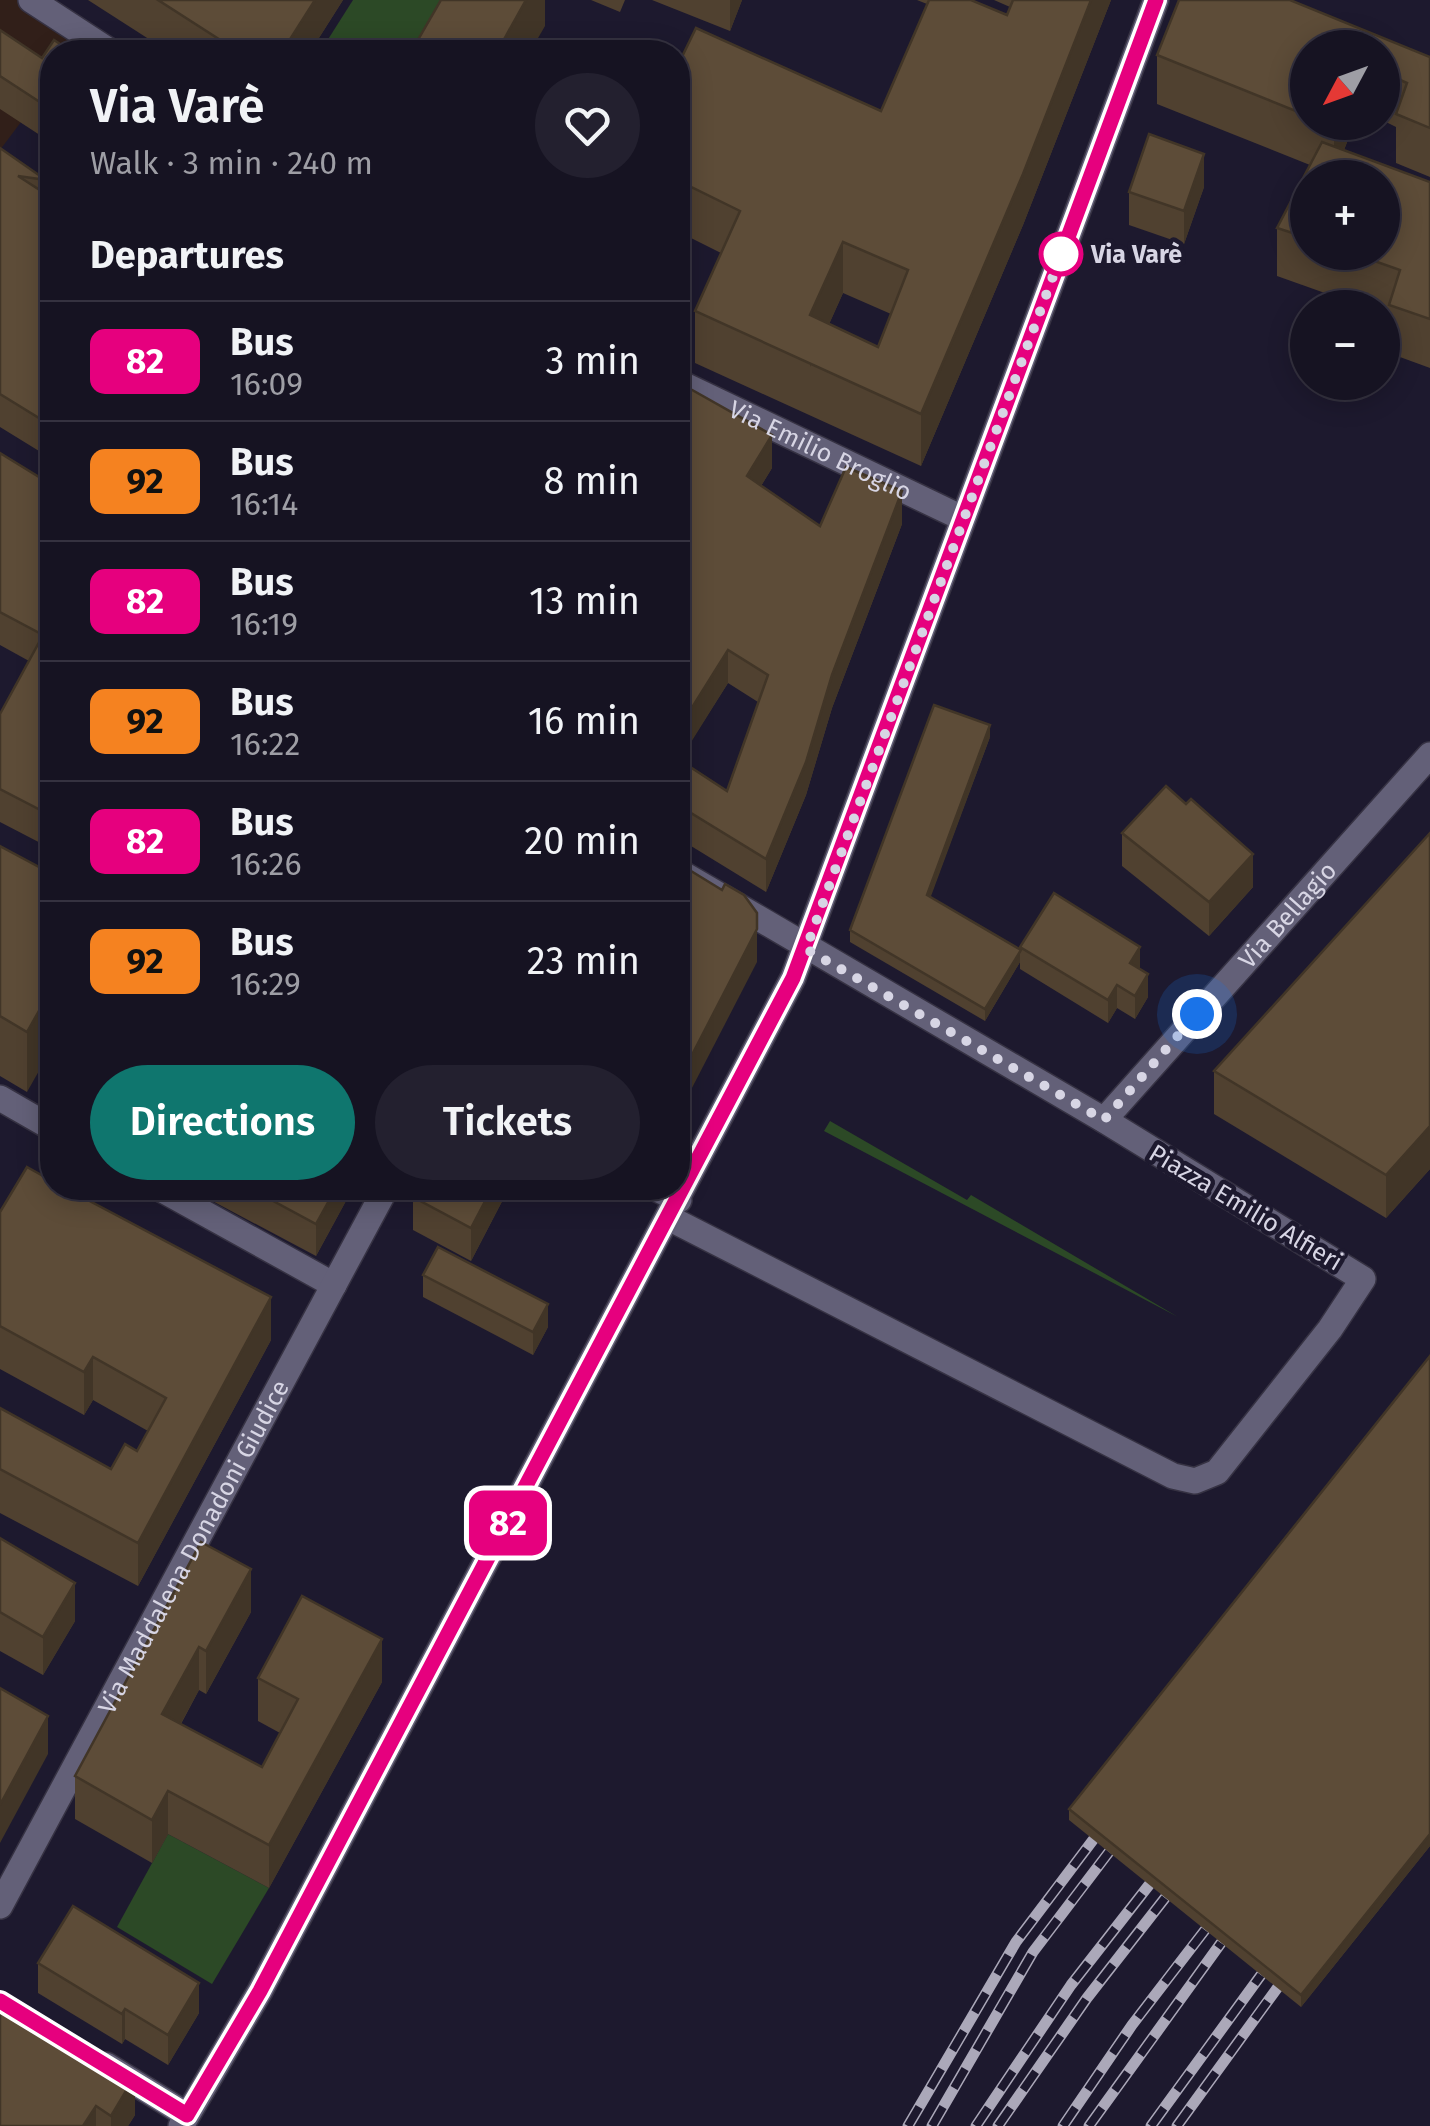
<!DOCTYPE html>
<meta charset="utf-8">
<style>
body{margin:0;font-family:"Fira Sans",sans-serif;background:#23202f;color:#f1f3f6;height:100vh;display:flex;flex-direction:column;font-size:38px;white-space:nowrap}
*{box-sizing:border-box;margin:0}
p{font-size:32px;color:#9e9ea5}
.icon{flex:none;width:55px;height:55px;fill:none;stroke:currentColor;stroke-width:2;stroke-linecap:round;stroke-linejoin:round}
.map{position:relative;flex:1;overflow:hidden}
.side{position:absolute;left:40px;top:40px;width:650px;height:1160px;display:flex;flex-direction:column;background:#161322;border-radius:40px;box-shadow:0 5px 25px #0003,0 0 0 2px #353240}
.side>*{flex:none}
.badge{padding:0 20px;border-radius:15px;font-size:35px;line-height:65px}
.needle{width:65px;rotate:229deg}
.controls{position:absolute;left:1290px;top:30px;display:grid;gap:20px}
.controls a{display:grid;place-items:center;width:110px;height:110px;border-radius:50%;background:#161322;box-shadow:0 5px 25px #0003,0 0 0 2px #353240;font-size:50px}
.you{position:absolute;width:50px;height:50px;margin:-25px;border:8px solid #fff;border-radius:50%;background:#1a73e8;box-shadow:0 0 0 15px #1a73e833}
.map>.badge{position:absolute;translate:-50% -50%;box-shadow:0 0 0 5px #fff}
h2{padding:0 50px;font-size:38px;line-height:90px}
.round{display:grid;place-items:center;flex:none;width:105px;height:105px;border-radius:52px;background:#23202f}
.summary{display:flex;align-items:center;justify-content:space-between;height:170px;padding:0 50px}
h1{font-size:48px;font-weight:600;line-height:75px}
.button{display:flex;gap:20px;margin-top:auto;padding:20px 50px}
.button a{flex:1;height:115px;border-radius:60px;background:#0f766e;color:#fff;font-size:40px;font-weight:600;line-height:115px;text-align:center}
.button a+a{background:#23202f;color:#f1f3f6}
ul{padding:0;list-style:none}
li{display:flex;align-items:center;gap:30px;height:120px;padding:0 50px;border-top:2px solid #353240}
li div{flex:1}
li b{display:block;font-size:38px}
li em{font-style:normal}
li .badge{min-width:110px;font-weight:700;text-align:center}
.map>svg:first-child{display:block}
.commercial{fill:#311f19}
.green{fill:#2c4926}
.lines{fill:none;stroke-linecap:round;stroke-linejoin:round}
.minor-casing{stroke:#363243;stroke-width:28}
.minor{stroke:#636078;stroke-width:25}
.rail-casing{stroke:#aba8b9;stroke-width:11}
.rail{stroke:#1d192e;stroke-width:8;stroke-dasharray:22;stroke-linecap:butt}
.wall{fill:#504130;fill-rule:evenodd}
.shaded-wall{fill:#413527}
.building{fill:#5d4c38;stroke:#413527;stroke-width:2.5;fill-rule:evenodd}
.line-casing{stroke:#fff;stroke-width:22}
.line{stroke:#e6007e;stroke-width:15}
.walk{stroke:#d7d5e4;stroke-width:10;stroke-dasharray:0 18}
.stop-dot{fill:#fff;stroke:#e6007e;stroke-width:5}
.labels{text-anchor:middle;stroke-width:9;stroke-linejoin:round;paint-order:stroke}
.stop-label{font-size:25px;font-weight:bold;fill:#d7d5e4;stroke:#1d192e;text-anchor:start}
.street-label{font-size:25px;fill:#d7d5e4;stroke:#1d192e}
</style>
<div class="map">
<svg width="1430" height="2126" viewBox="0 0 1430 2126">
<rect width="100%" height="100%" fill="#1d192e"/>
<!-- commercial -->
<path class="commercial" d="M0,0h29l52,34 -13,18h-16l-31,70 -21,28z"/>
<!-- green -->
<g class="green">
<path d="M353,0h98l-30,52h-101z"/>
<path d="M830,1121l137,79 4,-5 207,122 -354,-186z"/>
<path d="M168,1834l101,54 -57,96 -95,-57z"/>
</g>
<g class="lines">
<!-- minor casing -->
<g class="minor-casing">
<g id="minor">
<path d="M31,0l80,52"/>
<path id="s1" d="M678,382l284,136"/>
<path d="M0,1098l52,30"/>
<path id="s2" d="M1104,1120l326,-365"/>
<path d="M159,1188l175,97"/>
<path d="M655,1188l24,12"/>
<path d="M669,1218l504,258 22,5 22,-9 113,-143 33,-50 -259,-159 -426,-249"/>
<path id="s3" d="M0,1906l386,-718"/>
<path d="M106,2065l81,50"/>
<path d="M181,2126l79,-135 533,-1013 363,-978"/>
</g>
</g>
<!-- minor -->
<use href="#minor" class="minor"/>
<!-- rail casing -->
<g class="rail-casing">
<g id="rail">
<path d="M908,2126l108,-184 77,-102"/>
<path d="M932,2126l101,-174 76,-100"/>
<path d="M976,2126l95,-141 78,-100"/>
<path d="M998,2126l89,-128 78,-100"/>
<path d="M1063,2126l69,-101 73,-95"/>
<path d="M1089,2126l132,-183"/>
<path d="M1151,2126l110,-151"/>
<path d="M1177,2126l101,-139"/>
</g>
</g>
<!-- rail -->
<use href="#rail" class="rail"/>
</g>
<!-- wall -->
<g class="wall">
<path d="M88,0h255l-33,52h-141z"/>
<path d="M591,0h34l-5,12z"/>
<path d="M652,0h90l-12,31z"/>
<path d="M917,0h54l36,15 3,-8 -16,-7h117l-88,225 -102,241 -226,-103v-52l26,-58 -32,-16 -11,22v-194l203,46 46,-107zM843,293l48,21 -13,33 -49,-23z"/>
<path d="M1179,0h111l140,57v120l-34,-14v-36l-14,-7v-72h-74v74h47l-11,28 86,32v186l-41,-15v-38l-7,-2v-5h-15l-90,-32v-48l33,-63 -153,-61v-49zM1308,178h74v74h-74z"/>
<path d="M0,30l42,28 10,-6v91l-52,-34z"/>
<path d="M0,148l46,32v14l6,4v261l-52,-32z"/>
<path d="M1204,187l-20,57 -55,-19v-33z"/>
<path d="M678,382l94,86 -11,18 59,40 82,-2 -70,184 -26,87 -40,97 -88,-54zM728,683l30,19 -31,89 -48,-31z"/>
<path d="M0,453l52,32v364l-52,-27v-108l29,-53 -29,-16z"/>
<path d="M990,737l-60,160 90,53v-3l120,22 8,28 -13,22 -18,-11 -9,15 -88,-54v-7l-35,59 -135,-79v-12z"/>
<path d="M1122,833l131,54 -44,49 -87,-70z"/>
<path d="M1430,833v336l-44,49 -172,-104v-43z"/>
<path d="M0,846l52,28 -25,218 -27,-16z"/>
<path d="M188,1188h165l-37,68z"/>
<path d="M419,1188h90l-38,73 -58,-31v-33z"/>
<path d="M0,1212l271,128 -133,246 -138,-73v-105l111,61 26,-18 11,-20 -55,-31 -9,15 -84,-46z"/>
<path d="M423,1275l125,52 -15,28 -110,-58z"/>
<path d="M1430,1356v490l-129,161 -232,-187v-11z"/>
<path d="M0,1538l75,83 -32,54 -43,-24z"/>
<path d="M201,1542l50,70 -45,82 -7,-4 -18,34 81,43 18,-34 -22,-12v-43l124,4 -113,206 -101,-54 -16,29 -77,-44v-43z"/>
<path d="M38,1963l161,50 -31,52 -43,-26 -3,5 -84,-51z"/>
<path d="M0,1992l135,123 -7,11h-128z"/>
</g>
<!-- shaded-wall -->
<g class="shaded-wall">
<path d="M315,0h28l-33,52h-28z"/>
<path d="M526,0h19v26l-15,26h-33z"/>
<path d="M730,0h12l-12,31z"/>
<path d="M1091,0h20l-88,225 -102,241v-52z"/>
<path d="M1336,122h19l-21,53v-49z"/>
<path d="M1204,154v33l-20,57v-33z"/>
<path d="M689,186v51l-11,22v-51z"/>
<path d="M843,242v51l-33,74v-52z"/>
<path d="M772,435v33l-25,41v-33z"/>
<path d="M902,491v33l-70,184 -26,87 -40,97v-33l66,-184z"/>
<path d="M728,650v33l-50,80v-33z"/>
<path d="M990,725v12l-63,170v-12z"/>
<path d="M52,731v33l-6,-22z"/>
<path d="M1253,854v33l-44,49v-34z"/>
<path d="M757,929v33l-79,153v-33z"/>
<path d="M1140,947v22l-10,-6z"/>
<path d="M1020,951v11l-35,59v-12z"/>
<path d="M1148,974v23l-13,22v-23z"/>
<path d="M1117,985v23l-9,15v-23z"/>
<path d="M52,988v60l-25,44v-60z"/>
<path d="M1430,1126v43l-44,49v-43z"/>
<path d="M336,1188h17l-37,68v-32z"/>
<path d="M492,1188h17l-38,73v-33z"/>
<path d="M271,1297v43l-133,246v-43z"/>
<path d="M548,1304v23l-15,28v-23z"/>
<path d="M93,1357v43l-9,15v-43z"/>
<path d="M251,1569v43l-45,82v-43z"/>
<path d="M75,1583v38l-32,54v-38z"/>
<path d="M382,1639v43l-113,206v-43z"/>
<path d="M199,1647v43l-37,68v-44z"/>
<path d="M48,1716v38l-48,89v-38z"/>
<path d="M168,1791v43l-16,29v-43z"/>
<path d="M1430,1834v12l-129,161v-12z"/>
<path d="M199,1983v30l-31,52v-30z"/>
<path d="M125,2009v30l-3,5v-30z"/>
<path d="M135,2076v39l-7,11h-17v-10z"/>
<path d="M96,2106v20h-13z"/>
</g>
<!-- building -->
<g class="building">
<path d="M158,0h157l-33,52h-43z"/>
<path d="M441,0h85l-29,52h-86z"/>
<path d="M929,0h42l36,15 6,-15h78l-68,174 -102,240 -226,-103 45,-100 -51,-25 -11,22v-143l18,-37 185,83zM843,242l65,28 -30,77 -68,-32z"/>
<path d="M1179,0h111l140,57v71l-34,-14 11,-31 -25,-11v-24h-74v68l-151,-61z"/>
<path d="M0,30l42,28 12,-18 18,12h-20v58l-52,-34z"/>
<path d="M1149,134l55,20 -20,57 -55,-19z"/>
<path d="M1322,142l108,40v137l-41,-14 11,-35 -51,-18h33v-74h-74v60l-31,-10z"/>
<path d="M0,148l46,32 -28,-4 34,22v228l-52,-32z"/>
<path d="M678,382l94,53 -25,41 73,50 26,-59 56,24 -70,184 -26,87 -40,97 -88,-54v-46l49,32 41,-116 -40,-25 -50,80z"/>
<path d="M0,453l52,32v246l-6,11 6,4v70l-52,-27v-75l43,-79 -43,-23z"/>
<path d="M934,705l56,20 -63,170 94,55 -36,59 -135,-79z"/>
<path d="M1166,786l20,18 5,-5 62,55 -44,48 -87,-69z"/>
<path d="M1430,833v293l-44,49 -172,-104z"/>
<path d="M0,846l52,28v114l-25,44 -27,-16z"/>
<path d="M678,863l44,27 3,-6 19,11 13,18v16l-79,153z"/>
<path d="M1054,893l86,54 -10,16 18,11 -13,22 -18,-11 -9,15 -88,-53z"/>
<path d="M27,1167l25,14v7h13l206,109 -133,246 -138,-74v-61l111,61 14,-25 12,7 29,-53 -73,-41 -9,15 -84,-46v-114z"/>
<path d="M249,1188h87l-20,36z"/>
<path d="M419,1188h73l-21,40 -58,-31z"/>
<path d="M438,1247l110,57 -15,28 -110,-57z"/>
<path d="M1430,1356v478l-129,161 -232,-186z"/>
<path d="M0,1538l75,45 -32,54 -43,-25z"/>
<path d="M201,1542l50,27 -45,82 -7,-4 -37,67 100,53 36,-68 -40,-21 44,-82 80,43 -113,206 -101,-54 -16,29 -77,-44z"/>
<path d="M0,1688l48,28 -48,89z"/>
<path d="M73,1906l126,77 -31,52 -43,-26 -3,5 -84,-51z"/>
<path d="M0,1992l135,84 -24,40 -15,-10 -13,20h-83z"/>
</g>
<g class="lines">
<!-- line casing -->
<g class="line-casing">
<path id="line" d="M0,2001l187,114 73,-124 533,-1013 363,-978"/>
</g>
<!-- line -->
<use href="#line" class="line"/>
<!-- walk -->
<path class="walk" d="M1061,254l2,-5 -257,700 298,171 93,-106"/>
</g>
<!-- markers -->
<circle class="stop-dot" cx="1061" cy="254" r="20"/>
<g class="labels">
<!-- stop labels -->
<g class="stop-label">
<text x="1091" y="263">Via Varè</text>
</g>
<!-- street labels -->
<g class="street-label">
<text dy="9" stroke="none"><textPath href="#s1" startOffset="158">Via Emilio Broglio</textPath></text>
<text dy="9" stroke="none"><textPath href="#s2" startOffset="275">Via Bellagio</textPath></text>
<text transform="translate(1246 1207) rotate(31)" y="9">Piazza Emilio Alfieri</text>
<text dy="9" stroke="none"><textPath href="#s3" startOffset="408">Via Maddalena Donadoni Giudice</textPath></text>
</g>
</g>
</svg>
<div class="controls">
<a><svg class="needle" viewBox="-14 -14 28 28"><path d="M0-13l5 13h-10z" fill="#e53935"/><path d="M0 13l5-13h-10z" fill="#9e9ea5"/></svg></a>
<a>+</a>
<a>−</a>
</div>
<div class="you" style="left:1197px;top:1014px"></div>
<b class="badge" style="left:508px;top:1523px;background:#e6007e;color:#fff">82</b>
<section class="side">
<div class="summary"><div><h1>Via Varè</h1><p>Walk · 3 min · 240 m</p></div><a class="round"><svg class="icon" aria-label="heart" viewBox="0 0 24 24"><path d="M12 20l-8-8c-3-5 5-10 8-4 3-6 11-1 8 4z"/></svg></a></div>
<h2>Departures</h2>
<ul>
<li><span class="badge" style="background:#e6007e;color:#fff">82</span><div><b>Bus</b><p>16:09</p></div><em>3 min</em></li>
<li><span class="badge" style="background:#f58220;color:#111">92</span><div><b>Bus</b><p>16:14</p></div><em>8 min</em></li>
<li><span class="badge" style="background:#e6007e;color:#fff">82</span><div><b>Bus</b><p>16:19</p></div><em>13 min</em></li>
<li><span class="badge" style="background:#f58220;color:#111">92</span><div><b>Bus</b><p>16:22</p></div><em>16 min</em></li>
<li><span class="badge" style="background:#e6007e;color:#fff">82</span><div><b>Bus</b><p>16:26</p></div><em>20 min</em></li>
<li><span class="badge" style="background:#f58220;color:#111">92</span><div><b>Bus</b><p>16:29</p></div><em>23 min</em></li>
</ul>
<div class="button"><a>Directions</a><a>Tickets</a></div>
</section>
</div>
